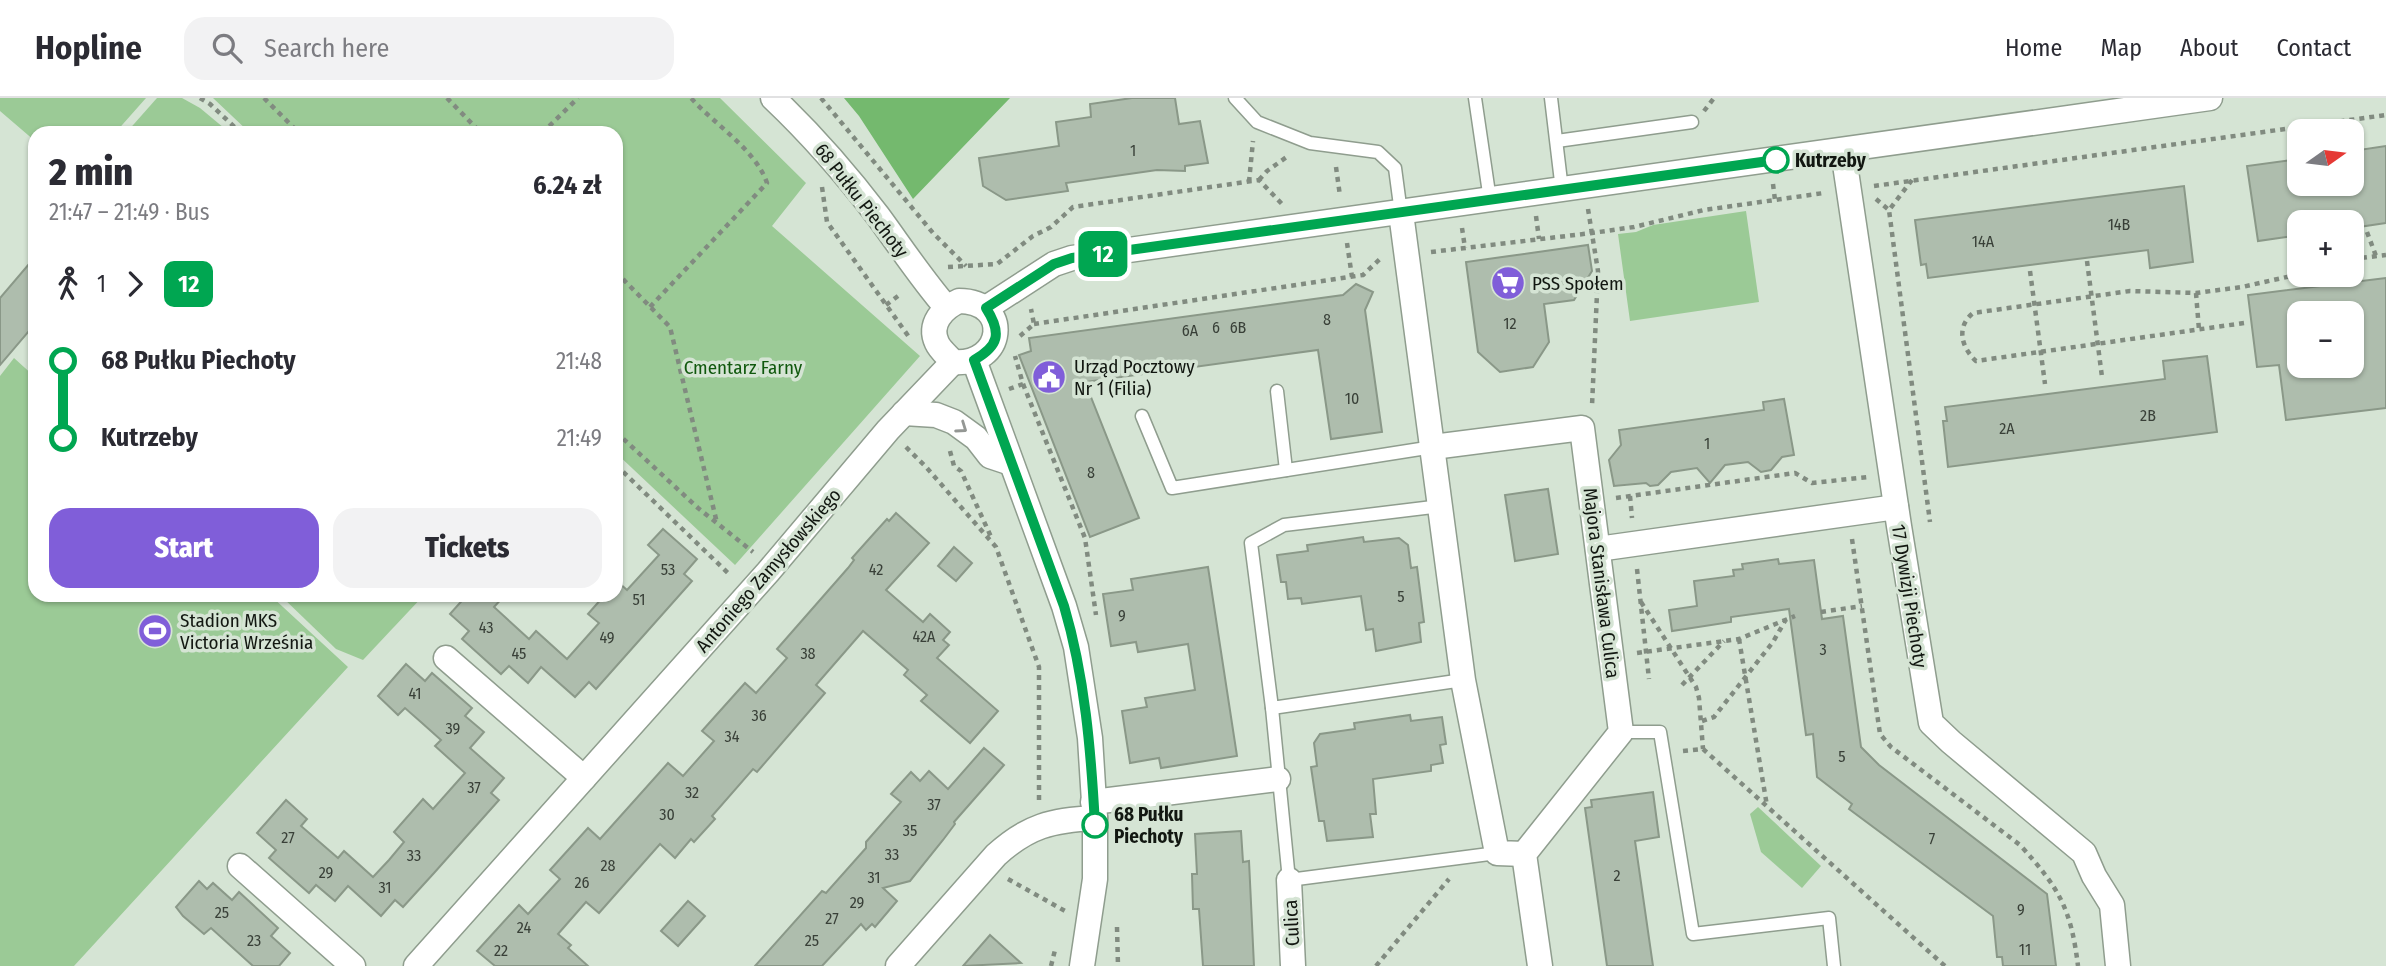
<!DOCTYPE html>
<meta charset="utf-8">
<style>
body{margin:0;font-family:"Fira Sans Condensed",sans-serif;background:#f2f2f3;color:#2b2b33;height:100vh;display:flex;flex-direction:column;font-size:26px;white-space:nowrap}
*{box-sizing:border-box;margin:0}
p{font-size:23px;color:#7c7c81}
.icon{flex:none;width:38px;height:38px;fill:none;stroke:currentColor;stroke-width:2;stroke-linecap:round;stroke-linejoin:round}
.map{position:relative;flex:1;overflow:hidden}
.details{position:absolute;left:28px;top:28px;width:595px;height:476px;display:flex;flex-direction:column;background:#fff;border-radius:21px;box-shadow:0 2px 5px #0004}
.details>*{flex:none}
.badge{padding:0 14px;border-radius:10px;font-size:24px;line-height:46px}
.needle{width:46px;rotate:76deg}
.fabs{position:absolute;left:2287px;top:21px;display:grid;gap:14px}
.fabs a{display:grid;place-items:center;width:77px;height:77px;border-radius:14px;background:#fff;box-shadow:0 2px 5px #0004;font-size:35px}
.map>.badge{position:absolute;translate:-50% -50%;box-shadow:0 0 0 4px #fff}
.legs{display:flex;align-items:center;gap:10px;height:77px;padding:0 21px;font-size:23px}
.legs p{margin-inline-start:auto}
.summary{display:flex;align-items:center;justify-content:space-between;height:119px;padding:0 21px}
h1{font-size:38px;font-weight:800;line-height:52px}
.cta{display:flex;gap:14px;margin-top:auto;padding:14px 21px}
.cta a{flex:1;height:80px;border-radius:21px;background:#805ed9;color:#fff;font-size:28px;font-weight:800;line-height:80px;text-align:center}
.cta a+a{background:#f2f2f3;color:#2b2b33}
ul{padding:0 21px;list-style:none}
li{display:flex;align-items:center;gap:24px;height:77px;font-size:26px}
li i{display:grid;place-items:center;width:10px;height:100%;margin:0 9px;background:currentColor}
li i::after{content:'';width:18px;height:18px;margin:-9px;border:5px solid;border-radius:50%;background:#fff}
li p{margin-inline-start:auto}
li:first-child i{background:linear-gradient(#0000 50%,currentColor 0)}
li:last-child i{background:linear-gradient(currentColor 50%,#0000 0)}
header{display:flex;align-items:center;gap:42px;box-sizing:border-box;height:98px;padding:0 35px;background:#fff;border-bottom:2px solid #e1e1e2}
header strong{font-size:33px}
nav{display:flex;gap:38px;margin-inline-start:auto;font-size:24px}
.search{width:490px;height:63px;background:#f2f2f3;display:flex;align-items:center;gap:18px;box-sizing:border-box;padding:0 24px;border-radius:21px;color:#7c7c81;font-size:26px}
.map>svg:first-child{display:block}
.green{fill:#9bca96}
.forest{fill:#74b96e}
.building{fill:#aebdad;stroke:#8a9888;stroke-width:2;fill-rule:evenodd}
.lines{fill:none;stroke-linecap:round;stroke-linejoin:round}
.service-casing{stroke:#8f9d8e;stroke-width:15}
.minor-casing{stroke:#8f9d8e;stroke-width:27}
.path{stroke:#818b80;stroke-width:4.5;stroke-dasharray:5 5;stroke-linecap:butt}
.service{stroke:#fff;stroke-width:12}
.minor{stroke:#fff;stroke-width:24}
.oneway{stroke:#949794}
.line-1-casing{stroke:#fff;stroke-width:16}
.line-1{stroke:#00a651;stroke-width:10}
.stop-1-dot{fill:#fff;stroke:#00a651;stroke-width:3.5}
.labels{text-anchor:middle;stroke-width:7;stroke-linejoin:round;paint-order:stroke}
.number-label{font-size:16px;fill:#394038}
.stop-label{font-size:19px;font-weight:bold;fill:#121711;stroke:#d5e4d4;text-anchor:start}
.street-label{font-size:19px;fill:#121711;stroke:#d5e4d4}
.poi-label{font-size:19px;fill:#121711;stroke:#d5e4d4;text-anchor:start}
.park-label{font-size:19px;fill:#10580d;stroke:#d5e4d4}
</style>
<header>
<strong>Hopline</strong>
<div class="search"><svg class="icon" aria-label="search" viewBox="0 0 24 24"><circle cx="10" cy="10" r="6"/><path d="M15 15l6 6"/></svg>Search here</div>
<nav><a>Home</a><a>Map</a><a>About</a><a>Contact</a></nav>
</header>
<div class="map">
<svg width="2386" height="868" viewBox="0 0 2386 868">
<rect width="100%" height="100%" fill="#d5e4d4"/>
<!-- green -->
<g class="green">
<path d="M0,0h146l-31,35h-80v8l-35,-30z"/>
<path d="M157,0h25l18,10 24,20 -4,5h-94z"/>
<path d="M213,0h507l86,85 -34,43 148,130 -185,209 -119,-112v-320h-366z"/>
<path d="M1746,113l13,91 -129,19 -12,-87 18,-2 17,-7z"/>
<path d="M14,260l21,19v218h235l78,72 -274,299h-74v-590z"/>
<path d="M280,497h144l-61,65 -27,-11z"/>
<path d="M1758,709l63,59 -19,22 -41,-36 -11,-38z"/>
</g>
<!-- forest -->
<path class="forest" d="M844,0h166l-97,101 -54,-83z"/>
<!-- building -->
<g class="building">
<path d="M1132,0h43l4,26 21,-3 8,42 -23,3v5l-28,-1 -91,13 2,8 -62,9 -23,-14 -4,-28 80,-12 -3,-24 35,-5 -1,-13z"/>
<path d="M2386,48v77l-34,5v-6h-52v13l-42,6 -11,-75 53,-7v25h52v-33z"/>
<path d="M2184,88l9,76 -43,6 -2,-18 -220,28 -2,-14 -5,1 -6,-45z"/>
<path d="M1588,147l4,26 -18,29 -30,4 5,38 -16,25 -33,5 -22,-20 -12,-90z"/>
<path d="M35,159v67l-35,41v-67z"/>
<path d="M2386,180v130l-100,12 -7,-55 -22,2 -9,-72zM2300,215h52v53h-52z"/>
<path d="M1356,186l17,8 -8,18 17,122 -51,7 -13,-89 -233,32 54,136 -49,19 -71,-182 12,-4 -2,-13 314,-43z"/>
<path d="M2207,258l10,76 -269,35 -5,-46h4l-2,-14 220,-28 -2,-18z"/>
<path d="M1784,301l10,56 -12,2 -11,13 -10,2 -13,-10 -23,3 -15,18 -13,-15 -26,4 -13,13 -8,1 -4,-3 -32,3 -5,-26 12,-15 -2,-15 145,-20 -1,-8z"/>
<path d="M1548,391l10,65 -43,7 -10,-66z"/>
<path d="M896,415l33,30 -43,47 37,32 7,-8 20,18 -7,8 6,5 -12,13 61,53 -28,32 -49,-42 6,-6 -23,-20 4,-5 -45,-39 -47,54 9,8 -68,79 -4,-3 -41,47 3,3 -21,23 -3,-3 -16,19 -15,-14 -61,69 -13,-11 -28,32 13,11 -3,3 20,18h-93l-18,-15 42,-46 9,9 32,-35 -10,-9 38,-42 12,11 68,-76 15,13 31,-35 -12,-10 43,-48 11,10 31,-35 -10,-9 71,-81 6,-8 -2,-2 17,-19 18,-20 2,2z"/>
<path d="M663,431l34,30 -13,15 8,7 -96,108 -7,-7 -14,15 -34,-30 -13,16 -19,-17 -8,8 -39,-35 7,-8 -19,-17 17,-19h38l-11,12 35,32 7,-8 31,28 32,-36 -11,-9 15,-17 13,-2 1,-14 10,9 32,-35 -11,-10z"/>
<path d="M1363,439l1,5 35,-4 9,7 3,23 6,-1 7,55 -5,1 2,19 -45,9 -3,-22 -7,1 -5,-34 -59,8 -1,-6 -13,1 -2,-17h-5l-4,-27 31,-4 -1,-6z"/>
<path d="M954,449l18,16 -16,18 -18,-15z"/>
<path d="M1778,461l1,5 35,-4 8,59 21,-3 18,131 18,18 168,129 9,72h-53l-1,-9h-5l-4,-41 -144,-107 3,-5 -35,-27 -4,-43 -7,1 -17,-126 -58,8v5l-59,9 -3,-21 28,-4 -3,-25 40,-5 -1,-6 10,-1 -1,-5z"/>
<path d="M1208,469l29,189 -76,12 -2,-10 -29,5 -8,-52 25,-4 -2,-9 50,-8 -7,-46 -50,8 -2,-10 -25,4 -8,-52 30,-4 -2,-11z"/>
<path d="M406,566l19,17 7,-8 40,35 -7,8 19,16 -14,16 34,30 -13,15 8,7 -65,73 -31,34 -8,-7 -14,16 -33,-30 -13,15 -19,-16 -7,8 -40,-35 7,-8 -19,-17 29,-33 21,19 -6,7 37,32 6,-7 29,26 16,-17 15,-18 -10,-10 29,-33 10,10 32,-36 -30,-27 6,-6 -19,-17 -17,-15 -7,7 -20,-19z"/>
<path d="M1410,617l1,6 31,-4 4,27 -6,1 3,18 -12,2v6l-58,8 3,35h-6l3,23 -46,4 -3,-20h-5l-8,-54 6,-1 -3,-23 6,-9 35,-5 -1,-6z"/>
<path d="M984,650l20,17 -50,57 1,2 -12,16 -33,41 -27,7 14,13 -22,26 -3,-3 -6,6 -5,-6 -39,42h-67l67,-75 4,2 40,-45v-6l35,-40 -10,-8 20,-22 9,9 9,-10 19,18z"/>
<path d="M1653,694l6,45 -24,4 18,125h-46l-22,-158 7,-1 -1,-7z"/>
<path d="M1241,733l2,31 6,-1 5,105h-51l-4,-57h-6l-1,-35h5l-2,-40z"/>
<path d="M199,783l8,8 6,-6 19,17 7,-8 39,36 -7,8 19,17 -11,13h-26l-42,-38 -7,6 -21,-18 -7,-9z"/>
<path d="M688,803l17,15 -27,30 -17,-15z"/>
<path d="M990,837l31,28 -58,3z"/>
</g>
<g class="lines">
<!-- service casing -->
<g class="service-casing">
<g id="service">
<path d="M1235,0l22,24 53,21 68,9 17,16 6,45"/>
<path d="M1475,0l15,102"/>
<path d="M1551,0l11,92"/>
<path d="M1557,43l135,-19"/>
<path d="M1277,293l9,79"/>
<path d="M1142,318l30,72 261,-41"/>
<path d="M1441,408l-157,19 -33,18 21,165 191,-28"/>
<path d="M1272,610l17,172 208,-27"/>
<path d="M1621,634h39l33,202 136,-16 5,48"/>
</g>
</g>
<!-- minor casing -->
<g class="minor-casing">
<g id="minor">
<path d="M773,0c38,36 73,76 105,118 22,30 43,62 68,91"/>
<path d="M1843,53l56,375 32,197 20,19 133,111 10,23 18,29 6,61"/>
<path d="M1401,115l62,467 34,173 27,1"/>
<path d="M959,203c53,0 46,65 -6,61 -5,-6 -13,-12 -16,-19 -9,-19 6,-35 22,-42z"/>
<path d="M986,210l68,-44 18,-6 1138,-160"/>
<path d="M974,262l90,246 12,41 14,91 5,80v61l-13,87"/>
<path d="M904,315l32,2 18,7 22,16 14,18 21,7"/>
<path d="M1433,349l149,-19 39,304 -97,122 16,112"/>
<path d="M1598,451l298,-42"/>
<path d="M446,560l138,120"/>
<path d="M1093,704l185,-23"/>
<path d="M240,768l113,100"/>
<path d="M1289,782l4,86"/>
<path d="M416,868l352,-394 120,-142 65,-68"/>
<path d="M898,868l98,-111c32,-29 56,-35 99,-37"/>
</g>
</g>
<!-- path -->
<g class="path">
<path d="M200,0l10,6 31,29"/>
<path d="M264,0l35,35"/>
<path d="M447,0l34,35"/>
<path d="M821,0l112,135 33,33"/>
<path d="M1704,13l10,-13"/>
<path d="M542,35l36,-35"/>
<path d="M1336,69l4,29"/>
<path d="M1259,82l8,-9 21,-15"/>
<path d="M1912,82l-23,30 41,312"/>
<path d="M1249,84l4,-41"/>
<path d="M1773,86l2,16"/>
<path d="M1874,88l512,-71"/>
<path d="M822,89l5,35 82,115"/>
<path d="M1876,101l13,11"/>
<path d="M1588,111l10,62 -6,135"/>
<path d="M1536,118l3,23"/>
<path d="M1462,130l3,20"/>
<path d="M2367,134l9,24"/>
<path d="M1347,145l5,34"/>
<path d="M1431,154l161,-19 42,-6 70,-17 120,-17"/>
<path d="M2352,161l34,-4"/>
<path d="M2087,163l15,116"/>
<path d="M948,169l49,-3 36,-28 18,-9 22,-20 186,-27 23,24"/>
<path d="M2030,173l15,113"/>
<path d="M616,174l54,55 47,196"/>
<path d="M2196,195l3,37"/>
<path d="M886,207l16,-12"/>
<path d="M650,209l117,-124c-11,-33 -53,-59 -76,-85"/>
<path d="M2244,225l-268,38c-15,-14 -20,-34 -3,-48l157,-22 66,2 46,-6 58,-13"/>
<path d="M1034,226l329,-49 18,-17"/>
<path d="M1020,238l14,-12 -3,-15"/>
<path d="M1023,286l62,154 11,77"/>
<path d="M1009,291l14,-5 -8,-28"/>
<path d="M616,334l82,76 55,44"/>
<path d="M906,349l20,20 70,80 43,120v135"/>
<path d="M950,353l4,15 7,5 31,68"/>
<path d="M616,367l115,111"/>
<path d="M1630,398l2,22"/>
<path d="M1616,400l179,-25 17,10 56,-6"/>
<path d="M1852,441l28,195 11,13 129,98c39,43 51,63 58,121"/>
<path d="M1637,471l12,110"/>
<path d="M1641,504l55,85 3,11 4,51"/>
<path d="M1821,514l41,-6"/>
<path d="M1739,541l28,167"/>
<path d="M1637,555l102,-14 56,-23"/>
<path d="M1682,587l42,-44"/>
<path d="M1702,623l12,-4 59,-75 12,-21"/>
<path d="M1683,653l20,-2 242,217"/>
<path d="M1008,781l57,32"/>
<path d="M1117,829l1,39"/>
<path d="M1051,868l4,-16"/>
<path d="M1376,868l73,-87"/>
</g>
<!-- service -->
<use href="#service" class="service"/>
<!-- minor -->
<use href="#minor" class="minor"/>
</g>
<!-- one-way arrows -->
<defs><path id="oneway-chevron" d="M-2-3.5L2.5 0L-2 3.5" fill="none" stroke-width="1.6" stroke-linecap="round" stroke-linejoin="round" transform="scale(1.75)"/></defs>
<use class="oneway" href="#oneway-chevron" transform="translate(962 330) rotate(35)"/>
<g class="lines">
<!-- line-1 casing -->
<g class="line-1-casing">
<path id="line-1" d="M1095,727c-4,-74 -10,-148 -31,-219l-90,-246c25,-14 28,-27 12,-52l68,-44 18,-6 704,-98"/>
</g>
<!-- line-1 -->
<use href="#line-1" class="line-1"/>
</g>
<!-- icons -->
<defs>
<g id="supermarket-disc" transform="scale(1.75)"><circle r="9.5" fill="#805ed9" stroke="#d5e4d4"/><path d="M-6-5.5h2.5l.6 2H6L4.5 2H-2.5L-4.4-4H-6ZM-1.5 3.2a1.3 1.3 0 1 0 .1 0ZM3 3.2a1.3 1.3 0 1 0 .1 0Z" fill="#fff"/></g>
<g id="civic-disc" transform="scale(1.75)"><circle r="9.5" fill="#805ed9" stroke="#d5e4d4"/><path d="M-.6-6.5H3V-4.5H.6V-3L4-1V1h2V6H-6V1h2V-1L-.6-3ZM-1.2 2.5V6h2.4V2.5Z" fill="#fff"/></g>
<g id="stadium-disc" transform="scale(1.75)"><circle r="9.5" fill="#805ed9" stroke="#d5e4d4"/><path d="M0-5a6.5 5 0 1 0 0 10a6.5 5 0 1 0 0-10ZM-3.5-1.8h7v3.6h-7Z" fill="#fff"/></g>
</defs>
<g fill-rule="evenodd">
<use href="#supermarket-disc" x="1508" y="185"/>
<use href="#civic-disc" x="1049" y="279"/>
<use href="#stadium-disc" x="155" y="533"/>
</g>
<!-- markers -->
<g class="stop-1-dot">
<circle cx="1776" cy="62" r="12"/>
<circle cx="1095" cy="727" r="12"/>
</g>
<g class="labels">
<!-- number labels -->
<g class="number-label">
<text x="1133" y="58">1</text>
<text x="2119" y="132">14B</text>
<text x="1983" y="149">14A</text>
<text x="1327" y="227">8</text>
<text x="1510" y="231">12</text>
<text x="1216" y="235">6</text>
<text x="1238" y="235">6B</text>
<text x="1190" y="238">6A</text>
<text x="1352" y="306">10</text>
<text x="2148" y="323">2B</text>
<text x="2007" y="336">2A</text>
<text x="1707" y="351">1</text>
<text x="1091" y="380">8</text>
<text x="668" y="477">53</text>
<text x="876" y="477">42</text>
<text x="1401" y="504">5</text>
<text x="639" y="507">51</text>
<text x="1122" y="523">9</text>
<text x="486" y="535">43</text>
<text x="924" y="544">42A</text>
<text x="607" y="545">49</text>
<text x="1823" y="557">3</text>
<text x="519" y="561">45</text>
<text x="808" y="561">38</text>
<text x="415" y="601">41</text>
<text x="759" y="623">36</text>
<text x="453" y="636">39</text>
<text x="732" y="644">34</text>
<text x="1842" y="664">5</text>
<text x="474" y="695">37</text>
<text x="692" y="700">32</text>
<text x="934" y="712">37</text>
<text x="667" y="722">30</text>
<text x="910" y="738">35</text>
<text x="288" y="745">27</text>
<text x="1932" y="746">7</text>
<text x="892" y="762">33</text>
<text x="414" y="763">33</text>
<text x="608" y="773">28</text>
<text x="326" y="780">29</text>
<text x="1617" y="783">2</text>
<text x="874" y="785">31</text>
<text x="582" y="790">26</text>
<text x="385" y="795">31</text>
<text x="857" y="810">29</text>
<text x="2021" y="817">9</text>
<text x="222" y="820">25</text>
<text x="832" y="826">27</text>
<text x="524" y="835">24</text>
<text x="254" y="848">23</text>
<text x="812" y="848">25</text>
<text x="2025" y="857">11</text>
<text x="501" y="858">22</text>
</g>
<!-- stop labels -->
<g class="stop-label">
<text x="1795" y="69">Kutrzeby</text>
<text x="1114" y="723">68 Pułku<tspan x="1114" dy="22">Piechoty</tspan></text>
</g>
<!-- street labels -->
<g class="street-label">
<text transform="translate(862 102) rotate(52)" y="7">68 Pułku Piechoty</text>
<text transform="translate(768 472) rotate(-49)" y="7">Antoniego Zamysłowskiego</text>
<text transform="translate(1602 485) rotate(83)" y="7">Majora Stanisława Culica</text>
<text transform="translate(1910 498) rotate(81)" y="7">17 Dywizji Piechoty</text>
<text transform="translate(1291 825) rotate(-93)" y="7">Culica</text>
</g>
<!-- poi labels -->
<g class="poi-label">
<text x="1532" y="192">PSS Społem</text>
<text x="1074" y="275">Urząd Pocztowy<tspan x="1074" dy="22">Nr 1 (Filia)</tspan></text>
<text x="180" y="529">Stadion MKS<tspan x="180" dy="22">Victoria Września</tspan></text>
</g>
<!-- park labels -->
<g class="park-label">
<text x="743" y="276">Cmentarz Farny</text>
</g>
</g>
</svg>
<div class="fabs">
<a><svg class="needle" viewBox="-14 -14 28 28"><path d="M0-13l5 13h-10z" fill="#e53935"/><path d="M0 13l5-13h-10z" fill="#7c7c81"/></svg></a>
<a>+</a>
<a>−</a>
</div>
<b class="badge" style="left:1103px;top:156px;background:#00a651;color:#fff">12</b>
<section class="details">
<div class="summary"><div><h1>2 min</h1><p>21:47 – 21:49 · Bus</p></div><b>6.24 zł</b></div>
<div class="legs"><svg class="icon" aria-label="walk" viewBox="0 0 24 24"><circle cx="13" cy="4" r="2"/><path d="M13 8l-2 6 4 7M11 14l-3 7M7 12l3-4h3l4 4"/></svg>1<svg class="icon" aria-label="forward" viewBox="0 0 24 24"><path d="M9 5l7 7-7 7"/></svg><b class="badge" style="background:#00a651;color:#fff">12</b></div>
<ul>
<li><i style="color:#00a651"></i><b>68 Pułku Piechoty</b><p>21:48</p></li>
<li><i style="color:#00a651"></i><b>Kutrzeby</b><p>21:49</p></li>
</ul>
<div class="cta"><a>Start</a><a>Tickets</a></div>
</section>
</div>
